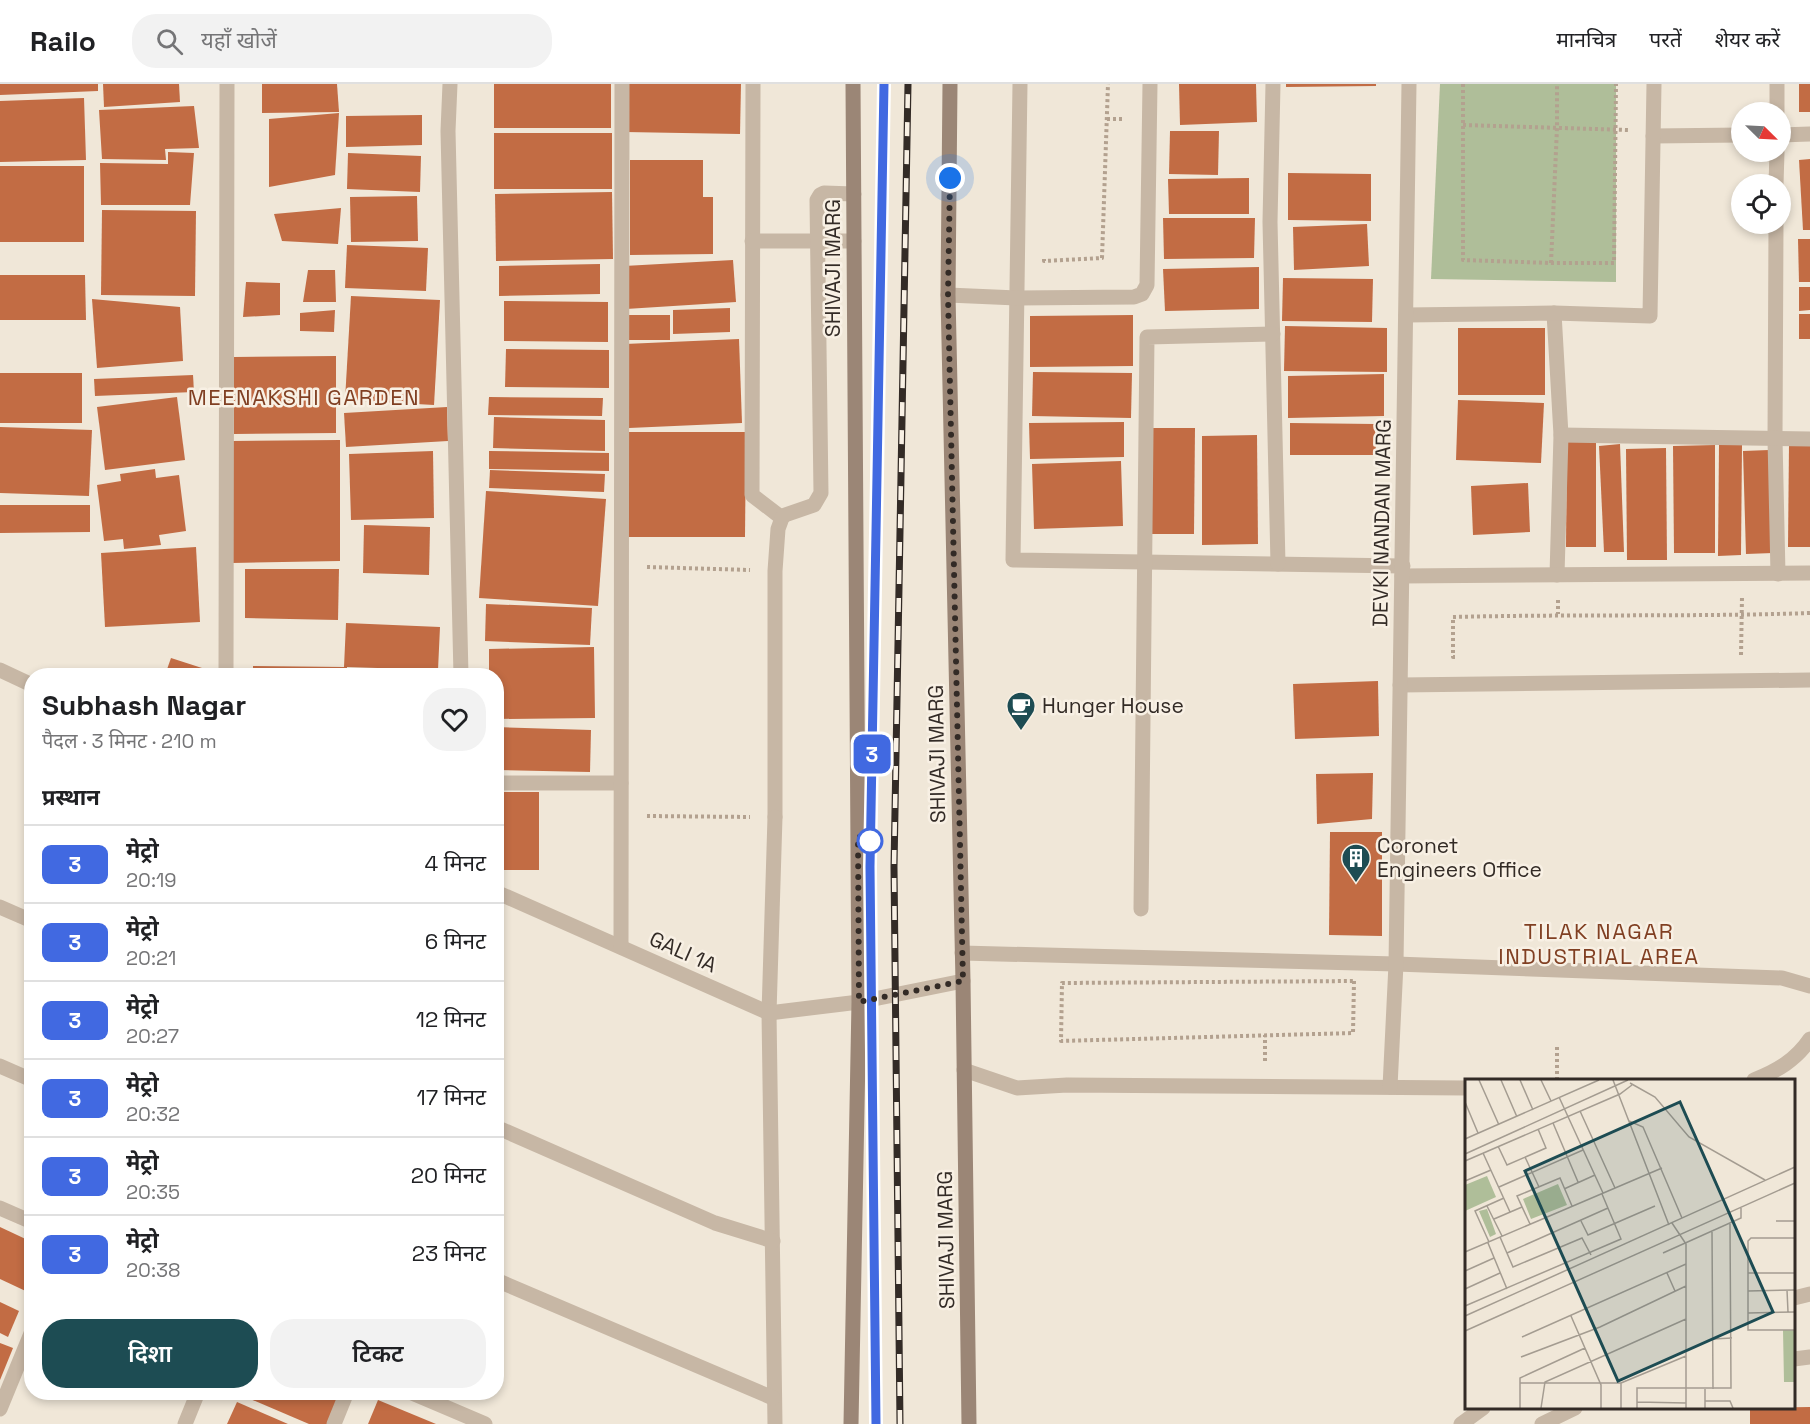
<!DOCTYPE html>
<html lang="hi">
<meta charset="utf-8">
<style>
body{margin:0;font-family:"Space Grotesk","Noto Sans Devanagari",sans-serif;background:#f2f2f2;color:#202124;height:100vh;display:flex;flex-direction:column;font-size:22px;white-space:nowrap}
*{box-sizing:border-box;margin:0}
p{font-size:20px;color:#757577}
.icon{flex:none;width:33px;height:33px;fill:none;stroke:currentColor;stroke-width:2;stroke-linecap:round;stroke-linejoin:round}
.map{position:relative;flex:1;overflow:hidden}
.panel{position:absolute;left:24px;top:584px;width:480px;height:732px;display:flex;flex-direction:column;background:#fff;border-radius:24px;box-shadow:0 3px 9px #0003}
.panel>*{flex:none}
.badge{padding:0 12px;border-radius:9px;font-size:21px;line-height:39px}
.needle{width:39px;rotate:114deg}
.buttons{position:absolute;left:1731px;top:18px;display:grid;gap:12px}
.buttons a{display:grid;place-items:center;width:60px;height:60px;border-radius:50%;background:#fff;box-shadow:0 3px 9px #0003;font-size:30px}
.you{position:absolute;width:30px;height:30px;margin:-15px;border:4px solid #fff;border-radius:50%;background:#1a73e8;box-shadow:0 0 0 9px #1a73e833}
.map>.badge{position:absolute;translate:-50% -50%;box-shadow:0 0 0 3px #fff}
h2{padding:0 18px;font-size:22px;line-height:54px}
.round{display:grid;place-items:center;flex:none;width:63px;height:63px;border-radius:24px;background:#f2f2f2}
.summary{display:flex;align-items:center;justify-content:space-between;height:102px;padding:0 18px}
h1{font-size:28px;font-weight:600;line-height:45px}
.cta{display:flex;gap:12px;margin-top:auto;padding:12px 18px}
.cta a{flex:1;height:69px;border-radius:24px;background:#1d4c53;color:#fff;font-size:24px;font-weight:600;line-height:69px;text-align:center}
.cta a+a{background:#f2f2f2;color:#202124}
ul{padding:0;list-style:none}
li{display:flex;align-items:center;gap:18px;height:78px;padding:0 18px;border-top:2px solid #e0e0e0}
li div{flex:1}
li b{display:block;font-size:22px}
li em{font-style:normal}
li .badge{min-width:66px;font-weight:700;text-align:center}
header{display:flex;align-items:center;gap:36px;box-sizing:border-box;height:84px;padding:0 30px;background:#fff;border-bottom:2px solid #e0e0e0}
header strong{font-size:28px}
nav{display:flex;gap:33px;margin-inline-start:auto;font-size:21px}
.search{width:420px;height:54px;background:#f2f2f2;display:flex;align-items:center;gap:15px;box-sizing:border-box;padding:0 21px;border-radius:24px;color:#757577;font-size:22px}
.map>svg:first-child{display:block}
.green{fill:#afbe99}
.building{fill:#c26c44}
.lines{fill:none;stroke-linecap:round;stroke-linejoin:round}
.path{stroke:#b3a18f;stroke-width:4;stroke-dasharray:3 3;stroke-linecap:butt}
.lane{stroke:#c7b7a5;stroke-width:15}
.street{stroke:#c7b7a5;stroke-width:15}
.secondary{stroke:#9b8676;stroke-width:15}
.rail-casing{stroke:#332b26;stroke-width:7}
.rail{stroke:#f8f0e4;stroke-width:4.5;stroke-dasharray:14;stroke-linecap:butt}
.line-casing{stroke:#fff;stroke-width:14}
.line{stroke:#4169e1;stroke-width:9}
.walk{stroke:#332b26;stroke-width:6;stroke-dasharray:0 10.8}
.stop-dot{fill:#fff;stroke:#4169e1;stroke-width:3}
.labels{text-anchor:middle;stroke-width:5;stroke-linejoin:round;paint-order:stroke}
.street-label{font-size:21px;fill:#332b26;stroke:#f8f0e4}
.poi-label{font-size:21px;fill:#332b26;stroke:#f8f0e4;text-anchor:start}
.neighbourhood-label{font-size:22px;letter-spacing:1.5px;fill:#803f22;stroke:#f8f0e4}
.inset-road{fill:none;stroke:#a49c91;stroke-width:1.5}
.view{fill:#1d4c53;fill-opacity:0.15;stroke:#1d4c53;stroke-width:3}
.inset-edge{fill:none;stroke:#332b26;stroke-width:3}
</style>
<header>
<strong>Railo</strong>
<div class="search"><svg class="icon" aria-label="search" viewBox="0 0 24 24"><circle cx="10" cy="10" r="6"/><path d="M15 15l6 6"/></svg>यहाँ खोजें</div>
<nav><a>मानचित्र</a><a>परतें</a><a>शेयर करें</a></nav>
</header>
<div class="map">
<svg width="1810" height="1340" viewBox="0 0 1810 1340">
<rect width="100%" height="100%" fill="#f0e7d8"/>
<!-- green -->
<path class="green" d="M1440,0h176v198l-185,-3z"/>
<!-- building -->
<g class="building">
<path d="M0,0h98v7l-98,4z"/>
<path d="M103,0h76l1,18 -76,5z"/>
<path d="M262,0h75l2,28 -77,1z"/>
<rect x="494" y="0" width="117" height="44"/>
<path d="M626,0h115l-1,50 -115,-2z"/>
<path d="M1179,0h77l1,38 -77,3z"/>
<path d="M1286,0h90v2l-90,1z"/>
<rect x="1799" y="0" width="11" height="28"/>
<path d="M84,14l2,62 -86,2v-61z"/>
<path d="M194,22l5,42 -34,1 1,11 -64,-1 -3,-49z"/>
<path d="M339,29l-4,62 -66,12v-68z"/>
<path d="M422,31v30l-76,2v-31z"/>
<path d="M1170,47h49l-1,44 -49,-1z"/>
<rect x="494" y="49" width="118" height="56"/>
<path d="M168,68l26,1 -4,52h-89l-1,-42 68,1z"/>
<path d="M348,69l73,3 -1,36 -73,-3z"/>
<path d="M1810,75v71h-7l-4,-70z"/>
<path d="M630,76h73v37h10v57l-83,1z"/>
<rect x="0" y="82" width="84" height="76"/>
<path d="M1288,89l83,1v47l-83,-1z"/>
<path d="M1249,94v36h-80l-1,-35z"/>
<path d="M612,108l1,67 -117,2 -1,-67z"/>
<path d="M417,112l1,45 -67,1 -1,-45z"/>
<path d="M341,124l-3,36 -56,-3 -8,-27z"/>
<path d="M102,126l94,1 -1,85 -94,-1z"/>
<path d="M1163,134h92l-1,40 -90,1z"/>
<path d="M1367,140l2,42 -75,4 -1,-43z"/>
<path d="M1798,155h12v43h-11z"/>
<path d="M347,161l81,3 -2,43 -81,-3z"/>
<path d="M733,176l3,42 -110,7 -2,-43z"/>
<path d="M600,180v30l-101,2v-30z"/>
<path d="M1259,183v42l-94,2 -2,-42z"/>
<path d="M308,186h27l1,32h-33z"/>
<path d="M0,191h85l1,45h-86z"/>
<path d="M1283,194l90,1 -1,43 -90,-1z"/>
<path d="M246,198l34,1v32l-37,2z"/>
<path d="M1799,203h11v23l-11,1z"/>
<path d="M351,212l89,4 -6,105 -89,-5z"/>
<path d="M92,215l88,8 3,54 -86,7z"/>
<path d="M504,217l104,1v40l-104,-1z"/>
<path d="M730,224v24l-57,2v-24z"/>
<path d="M335,226l-1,22 -34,-1v-18z"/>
<rect x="1799" y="230" width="11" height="25"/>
<rect x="624" y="231" width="46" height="25"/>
<path d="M1133,231v51l-103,1v-51z"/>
<path d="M1285,242l102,2v44l-103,-1z"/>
<rect x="1458" y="244" width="87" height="67"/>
<path d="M739,255l3,84 -113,5 -4,-84z"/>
<path d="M506,265l103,1v38l-104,-1z"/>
<path d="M336,272v77l-102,1v-77z"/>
<path d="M1033,288l99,1 -1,45 -99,-2z"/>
<rect x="0" y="289" width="82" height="50"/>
<path d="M1384,290v42l-96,2v-42z"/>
<path d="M193,291l1,17 -99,4 -1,-17z"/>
<path d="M177,313l8,63 -80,10 -8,-63z"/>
<path d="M489,313l114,1 -1,18 -114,-1z"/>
<path d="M1458,316l86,3 -3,60 -85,-3z"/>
<path d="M447,323l1,34 -102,6 -2,-34z"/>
<path d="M494,333l111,3v31l-112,-3z"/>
<path d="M1124,338v35l-94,2 -1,-36z"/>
<path d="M1290,339l85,1 1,31h-86z"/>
<path d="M0,343l92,3 -3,66 -89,-3z"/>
<path d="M1151,344h44l-1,106h-44z"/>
<path d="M627,348h119l-1,105h-118z"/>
<path d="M1257,351l1,109 -56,1v-109z"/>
<path d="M1567,352h29v111h-30z"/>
<path d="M340,356v121l-108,2v-122z"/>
<path d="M1620,360l4,108h-20l-5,-106z"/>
<path d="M1789,360h21v103h-22z"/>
<path d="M1715,361v108h-41l-1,-107z"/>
<path d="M1719,361h23l-1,110 -23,1z"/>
<path d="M1666,364l1,112h-40l-1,-111z"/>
<path d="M1769,366l4,103 -27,1 -3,-103z"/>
<path d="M433,367l1,67 -83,2 -2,-66z"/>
<path d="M489,367l120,2v18l-120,-2z"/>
<path d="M1121,377l2,65 -89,3 -2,-65z"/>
<path d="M155,385l1,9 23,-3 7,56 -27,4 2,10 -37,4 -1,-10 -19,2 -7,-56 24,-4 -1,-7z"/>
<path d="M490,386l115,4 -1,18 -115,-4z"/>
<path d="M1528,399l2,49 -57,3 -2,-49z"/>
<path d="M486,407l120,8 -8,107 -119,-8z"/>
<path d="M0,421h90v27l-90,1z"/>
<path d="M364,441l66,2 -1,48 -66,-2z"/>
<path d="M196,463l4,75 -95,5 -4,-74z"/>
<path d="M245,485h94l-1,51 -93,-2z"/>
<path d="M486,520l106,4 -2,37 -105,-4z"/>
<path d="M346,539l94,4 -2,43 -91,-3v8h-94v-9l91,1z"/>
<path d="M594,563l1,71 -99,1v-44h-7v-26z"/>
<path d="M171,574l31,10 -1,7h-36z"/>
<path d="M1378,597l1,55 -84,3 -2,-55z"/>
<path d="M496,643l95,3 -1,42 -94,-2z"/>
<path d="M1373,689l-1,46 -55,5 -1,-50z"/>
<rect x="496" y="708" width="43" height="78"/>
<path d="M1330,748h52v104l-53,-1z"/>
<path d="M0,1143l32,15v52l-32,-15z"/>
<path d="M0,1218l19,9 -11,26 -8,-4z"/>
<path d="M0,1259l13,5 -13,32z"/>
<path d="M234,1308h110l-14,32h-21z"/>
<path d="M378,1316l58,24h-68z"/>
<path d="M237,1318l51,22h-61z"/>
<path d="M1810,1323v17h-60v-16z"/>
</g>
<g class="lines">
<!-- path -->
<g class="path">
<path d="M1463,0v176l88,3h63l2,-179"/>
<path d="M1107,35h18"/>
<path d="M1463,41l165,5"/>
<path d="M1044,175v2l58,-3 6,-174"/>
<path d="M1551,179l6,-135v-44"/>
<path d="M647,483l103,3"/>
<path d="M1558,516v14"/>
<path d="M1741,571l1,-58"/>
<path d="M1455,573h-2v-40c119,-3 238,0 357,-4"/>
<path d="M647,732l103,1"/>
<path d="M1354,897l-1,52 -292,8 1,-58z"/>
<path d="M1265,977v-26"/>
<path d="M1557,996v-34"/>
</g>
<!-- lane -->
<g class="lane">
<path d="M753,0l-1,411 30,23"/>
<path d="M752,157h102"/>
<path d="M775,733v-246l3,-42 4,-11 3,-3 29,-10 7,-12 -4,-293 3,-5 4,-2 30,1"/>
<path d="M1794,1275l16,-2"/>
<path d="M1542,1340l33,-16"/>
</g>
<!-- street -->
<g class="street">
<path d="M450,0l-2,47 13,544"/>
<path d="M1020,0l-7,476 390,6"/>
<path d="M1273,0l-3,138 8,342"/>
<path d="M1777,28v-28"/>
<path d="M1780,51l30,-1"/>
<path d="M1653,52l89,-1"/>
<path d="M1776,100l1,-32"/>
<path d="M1776,140l-1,215 3,135"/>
<path d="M948,211l69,3 117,-1 8,-3 5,-9 3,-201"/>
<path d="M1554,229l7,122 -4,140"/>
<path d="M1406,231l148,-2 96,3 4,-232"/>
<path d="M1561,351l249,4"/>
<path d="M1402,492l408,-3"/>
<path d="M0,586l32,15"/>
<path d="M226,591l1,-591"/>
<path d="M1400,601l410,-5"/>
<path d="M496,699h125"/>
<path d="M775,733l-6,196 6,411"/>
<path d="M496,808l273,121 90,-11 104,-21"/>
<path d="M0,823l32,14"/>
<path d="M1141,825l6,-572 126,-3"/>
<path d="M621,863l1,-863"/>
<path d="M962,869l434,11 386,14 28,8"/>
<path d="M0,982l32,14"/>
<path d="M964,986l53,18 50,-3 399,3"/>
<path d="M1754,996c23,-9 42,-20 56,-41"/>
<path d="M1390,1003l6,-123 13,-880"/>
<path d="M496,1043l219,96 58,18"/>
<path d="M0,1124l32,14"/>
<path d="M496,1196l277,118"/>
<path d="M1794,1214l16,-4"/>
<path d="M410,1308l75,32"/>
<path d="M0,1325l32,-78"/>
<path d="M185,1340l13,-32"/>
<path d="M334,1340l13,-32"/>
<path d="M1461,1340l22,-16"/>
</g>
<!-- secondary -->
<g class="secondary">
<path d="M950,0l-2,211 15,686 6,443"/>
<path d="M851,1340l8,-422 -6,-918"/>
</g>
<!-- rail casing -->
<g class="rail-casing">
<g id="rail">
<path d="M876,1340l-6,-557 14,-783"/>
<path d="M900,1340l-6,-557 14,-783"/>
</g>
</g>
<!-- rail -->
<use href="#rail" class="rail"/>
</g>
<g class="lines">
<!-- line casing -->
<g class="line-casing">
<path id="line" d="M876,1340l-6,-557 14,-783"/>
</g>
<!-- line -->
<use href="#line" class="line"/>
<!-- walk -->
<path class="walk" d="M870,757l-12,-5 1,166 104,-21 -15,-686 2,-117"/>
</g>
<!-- icons -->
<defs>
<g id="cafe-pin" transform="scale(1.5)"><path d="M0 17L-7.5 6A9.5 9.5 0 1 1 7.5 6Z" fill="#1d4c53" stroke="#f8f0e4"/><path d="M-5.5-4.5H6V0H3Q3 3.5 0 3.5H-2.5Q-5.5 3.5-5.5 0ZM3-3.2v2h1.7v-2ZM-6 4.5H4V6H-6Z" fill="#fff"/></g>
<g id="building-pin" transform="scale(1.5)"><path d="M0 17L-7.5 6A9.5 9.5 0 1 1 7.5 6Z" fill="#1d4c53" stroke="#f8f0e4"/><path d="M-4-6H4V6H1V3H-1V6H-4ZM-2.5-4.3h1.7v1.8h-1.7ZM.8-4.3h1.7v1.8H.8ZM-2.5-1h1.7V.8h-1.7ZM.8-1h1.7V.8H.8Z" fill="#fff"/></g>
</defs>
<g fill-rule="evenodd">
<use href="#cafe-pin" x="1021" y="622"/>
<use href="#building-pin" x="1356" y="774"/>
</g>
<!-- markers -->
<circle class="stop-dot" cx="870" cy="757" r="12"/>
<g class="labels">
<!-- street labels -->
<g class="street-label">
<text transform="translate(833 184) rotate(-90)" y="7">SHIVAJI MARG</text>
<text transform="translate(1382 439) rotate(-89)" y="7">DEVKI NANDAN MARG</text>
<text transform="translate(937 670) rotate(-91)" y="7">SHIVAJI MARG</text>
<text transform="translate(683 868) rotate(24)" y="7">GALI 1A</text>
<text transform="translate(946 1156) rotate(-91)" y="7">SHIVAJI MARG</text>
</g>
<!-- poi labels -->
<g class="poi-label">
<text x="1042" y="629">Hunger House</text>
<text x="1377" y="769">Coronet<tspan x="1377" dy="24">Engineers Office</tspan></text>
</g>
<!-- neighbourhood labels -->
<g class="neighbourhood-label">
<text x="304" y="321">MEENAKSHI GARDEN</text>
<text x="1599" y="855">TILAK NAGAR<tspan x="1599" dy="25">INDUSTRIAL AREA</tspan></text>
</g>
</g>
<!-- overview -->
<g transform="translate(1465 995)">
<rect width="330" height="330" fill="#f0e7d8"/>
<path d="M22,97l9,21 -31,14v-26zM93,105l9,21 -36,14 -8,-20zM22,130l9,25 -6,3 -11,-26zM318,251h12v52h-11z" fill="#afbe99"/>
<path class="inset-road" d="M14,1l20,45M36,1l16,37M55,1l13,30M76,1l10,21M148,1l56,145M165,4l25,14 34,40 76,43M94,18l44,96M0,23l13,31M115,32l35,77M164,42l14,6 39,91M88,44l25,59M0,60l134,-59M33,67l9,19 39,-17 -8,-19M18,74l27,59M0,75l163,-74M60,78l14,30M0,82l155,-67 12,-9M0,102l26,-11M34,108l84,-37M99,110l31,-14M22,127l15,30M29,140l28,-12M116,142l7,14 67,-29M311,142h19M207,144l14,21v164M65,145l-13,-28 43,-18 12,28M247,153l1,157M35,158l13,30 69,-29 9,17M330,159h-44l-3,3v89h47M24,163l-14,-31 29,-13M23,164l19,46M0,173l197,-84M42,174l101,-45M198,174l78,-35v-10M0,192l29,-13M202,194l8,18M283,194h47M0,210l35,-16M322,211l1,22M283,212l47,-1M0,227l156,-67 -19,-45M283,234l47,-1M0,237l330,-149M106,237l30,69v23M0,252l330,-148M57,258l164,-73M248,260l19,-1M56,278l79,-30 86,-41M55,304h101v25M156,304l65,-27M240,310v19M240,322h25l3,7M172,323l49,1M55,329v-30l65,-30M76,329l4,-26 141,-63M172,329v-20h94l-1,-164"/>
<path class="view" d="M215,23l93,210 -155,69 -93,-210z"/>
<rect width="330" height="330" class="inset-edge"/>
</g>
</svg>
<div class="buttons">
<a><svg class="needle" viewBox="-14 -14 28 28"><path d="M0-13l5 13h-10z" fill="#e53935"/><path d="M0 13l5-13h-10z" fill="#757577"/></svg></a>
<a><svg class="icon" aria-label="locate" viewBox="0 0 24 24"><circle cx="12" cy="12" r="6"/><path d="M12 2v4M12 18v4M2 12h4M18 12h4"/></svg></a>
</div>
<div class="you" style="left:950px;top:94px"></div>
<b class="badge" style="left:872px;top:670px;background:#4169e1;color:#fff">3</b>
<section class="panel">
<div class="summary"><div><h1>Subhash Nagar</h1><p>पैदल · 3 मिनट · 210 m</p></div><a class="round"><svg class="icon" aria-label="heart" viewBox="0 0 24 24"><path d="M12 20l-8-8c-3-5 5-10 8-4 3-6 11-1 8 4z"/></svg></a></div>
<h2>प्रस्थान</h2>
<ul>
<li><span class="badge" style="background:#4169e1;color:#fff">3</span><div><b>मेट्रो</b><p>20:19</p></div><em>4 मिनट</em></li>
<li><span class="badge" style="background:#4169e1;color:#fff">3</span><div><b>मेट्रो</b><p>20:21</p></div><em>6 मिनट</em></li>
<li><span class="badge" style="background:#4169e1;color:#fff">3</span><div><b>मेट्रो</b><p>20:27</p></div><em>12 मिनट</em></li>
<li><span class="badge" style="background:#4169e1;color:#fff">3</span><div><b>मेट्रो</b><p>20:32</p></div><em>17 मिनट</em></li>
<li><span class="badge" style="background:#4169e1;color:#fff">3</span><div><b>मेट्रो</b><p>20:35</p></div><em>20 मिनट</em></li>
<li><span class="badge" style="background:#4169e1;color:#fff">3</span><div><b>मेट्रो</b><p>20:38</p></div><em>23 मिनट</em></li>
</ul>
<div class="cta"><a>दिशा</a><a>टिकट</a></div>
</section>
</div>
